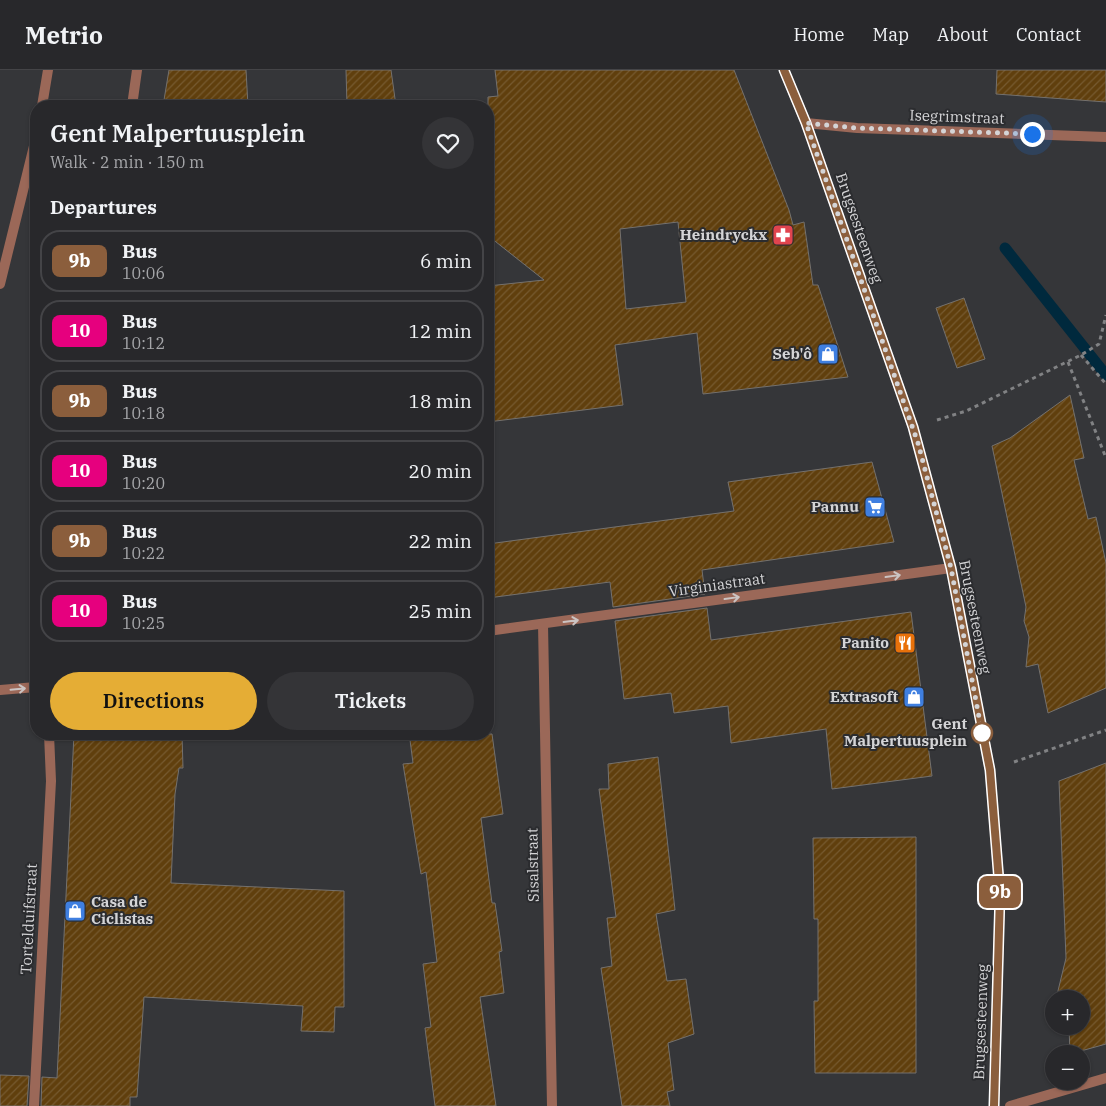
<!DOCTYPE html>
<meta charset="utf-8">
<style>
body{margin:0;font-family:"IBM Plex Serif",serif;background:#343437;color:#f1f3f6;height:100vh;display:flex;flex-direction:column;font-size:19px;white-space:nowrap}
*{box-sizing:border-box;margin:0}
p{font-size:16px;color:#a5a6a9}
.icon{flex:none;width:28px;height:28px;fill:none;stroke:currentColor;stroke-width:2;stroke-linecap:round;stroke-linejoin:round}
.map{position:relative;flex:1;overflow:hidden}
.details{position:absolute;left:30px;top:30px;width:464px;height:640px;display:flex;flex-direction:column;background:#28282b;border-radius:20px;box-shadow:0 1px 4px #0004,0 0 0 1px #444447}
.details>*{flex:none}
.badge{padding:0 10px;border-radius:8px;font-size:18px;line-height:32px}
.tools{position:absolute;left:1045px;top:920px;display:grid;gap:10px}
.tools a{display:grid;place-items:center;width:45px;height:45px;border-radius:50%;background:#28282b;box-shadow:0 1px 4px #0004,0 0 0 1px #444447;font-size:25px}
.you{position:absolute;width:25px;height:25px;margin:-12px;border:4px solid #fff;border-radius:50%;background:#1a73e8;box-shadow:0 0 0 8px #1a73e833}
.map>.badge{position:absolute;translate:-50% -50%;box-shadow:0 0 0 2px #fff}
h2{padding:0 20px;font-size:19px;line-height:45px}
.round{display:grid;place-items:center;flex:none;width:52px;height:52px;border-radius:26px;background:#343437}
.head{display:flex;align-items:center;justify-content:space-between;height:85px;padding:0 20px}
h1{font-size:24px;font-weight:600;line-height:38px}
.primary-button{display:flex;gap:10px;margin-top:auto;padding:10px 20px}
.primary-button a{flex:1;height:58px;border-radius:30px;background:#e5ad35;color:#111;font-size:20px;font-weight:600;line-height:58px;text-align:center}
.primary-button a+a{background:#343437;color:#f1f3f6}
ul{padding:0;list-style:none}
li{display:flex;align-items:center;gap:15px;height:62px;margin:0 10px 8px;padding:0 10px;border:2px solid #444447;border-radius:20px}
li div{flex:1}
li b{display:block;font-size:19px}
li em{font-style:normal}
li .badge{min-width:55px;font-weight:700;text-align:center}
header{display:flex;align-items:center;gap:30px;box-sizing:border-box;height:70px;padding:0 25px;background:#28282b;border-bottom:1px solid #444447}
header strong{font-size:24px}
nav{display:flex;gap:28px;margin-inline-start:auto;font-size:18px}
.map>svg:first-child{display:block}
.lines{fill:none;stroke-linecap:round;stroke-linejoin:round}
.stream{stroke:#00293d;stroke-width:11}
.building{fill:url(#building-hatch);stroke:#74716e;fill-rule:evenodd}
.path{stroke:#818284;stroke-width:3;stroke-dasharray:4 4;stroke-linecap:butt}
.lane{stroke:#9b6858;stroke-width:10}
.street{stroke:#9b6858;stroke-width:10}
.secondary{stroke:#d38369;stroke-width:10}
.oneway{stroke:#cbc4c3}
.line-casing{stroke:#fff;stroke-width:11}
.line{stroke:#8b5e3c;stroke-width:8}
.walk{stroke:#d4d4d6;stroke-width:5;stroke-dasharray:0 9}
.stop-dot{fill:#fff;stroke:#8b5e3c;stroke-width:2.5}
.labels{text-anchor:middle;stroke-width:4;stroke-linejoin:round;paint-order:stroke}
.street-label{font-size:15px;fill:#d4d4d6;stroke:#2b2c2f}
.poi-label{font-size:15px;font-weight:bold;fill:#d4d4d6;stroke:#2b2c2f;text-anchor:end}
.stop-label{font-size:15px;font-weight:bold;fill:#d4d4d6;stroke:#2b2c2f;text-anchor:end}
</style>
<header>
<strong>Metrio</strong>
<nav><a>Home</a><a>Map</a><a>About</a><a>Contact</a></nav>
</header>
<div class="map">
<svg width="1106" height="1036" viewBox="0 0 1106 1036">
<defs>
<pattern id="building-hatch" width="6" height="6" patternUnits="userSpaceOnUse" patternTransform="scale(1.25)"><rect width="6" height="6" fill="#603f0d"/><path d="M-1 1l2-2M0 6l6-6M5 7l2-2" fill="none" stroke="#765a30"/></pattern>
</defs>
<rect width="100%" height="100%" fill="#353639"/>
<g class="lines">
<!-- stream -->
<path class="stream" d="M1005,178l101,127"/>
</g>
<!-- building -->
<g class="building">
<path d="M169,0h77l2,36h-85z"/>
<path d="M346,0h45l5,36h-49z"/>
<path d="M495,0h239l55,140 4,15 11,-3 9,63h5l30,92 -145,17 -6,-61 -82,12 8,60 -135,17v-136l56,-6 -53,-42 -1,-21 -2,1v-121l10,-1zM678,152l8,80 -60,7 -6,-80z"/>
<path d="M997,0h109v32l-110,-8z"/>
<path d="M964,228l21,61 -28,9 -21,-60z"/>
<path d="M1070,325l14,63 -10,2 14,59 8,-2 10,46v125l-58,25 -10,-49 -12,3 3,-30 -5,-16 2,-14 -34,-161 18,-8z"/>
<path d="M872,392l22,80 -192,28 3,24 -92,13 -3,-25 -122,16v-54l246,-33 -6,-29z"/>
<path d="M707,538l4,32 200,-28 21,164 -100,13 -6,-60 -95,14 -3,-37 -54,7 -3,-20 -47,6 -9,-78z"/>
<path d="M74,664h108l1,34h-4l-4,26 -4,89 173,8v116h-9l-1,25 -33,-1 2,-25 -159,-9 -7,100h-7v9h-89l1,-29 15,1z"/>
<path d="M432,664h60l11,80 -22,4 11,85h3l7,48 -3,1 5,41 -24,4 16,109h-61l-10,-78 6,-1 -8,-63 14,-2 -11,-90 -5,2 -18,-110 10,-1 -3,-23 22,-3z"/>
<path d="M658,687l17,153 -19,4 11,67 19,-2 8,55 -26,9 6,47 -7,2 3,14h-48l-21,-138 11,-2 -5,-48 9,-1 -17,-128h10l-1,-25z"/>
<path d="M1106,693v281l-36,10 -1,-28h12v-27h-25l10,-41 -7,-177z"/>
<path d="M916,767v236h-101l-1,-72h4v-82h-4l-1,-81z"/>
<path d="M0,1005l29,1 -2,30h-27z"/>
</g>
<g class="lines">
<!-- path -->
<g class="path">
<path d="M1081,285l25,29"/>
<path d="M1068,292l38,96"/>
<path d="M937,350l29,-9 115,-56 18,-11 7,-29"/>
<path d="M1014,692l92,-32"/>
</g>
<!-- lane -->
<g class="lane">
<path d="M42,36l6,-36"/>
<path d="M0,214l36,-146"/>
</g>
<!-- street -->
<g class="street">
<path d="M132,36l5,-36"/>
<path d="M806,53l51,5 249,9"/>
<path d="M543,554l9,482"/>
<path d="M488,561l463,-63"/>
<path d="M0,620l36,-3"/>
<path d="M34,1036l17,-325 -2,-47"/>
<path d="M1010,1036l96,-28"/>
</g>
<!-- secondary -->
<path class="secondary" d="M784,0l22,53 107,304 38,141 39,202 10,124 -6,212"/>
</g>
<!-- one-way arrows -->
<defs><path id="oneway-shaft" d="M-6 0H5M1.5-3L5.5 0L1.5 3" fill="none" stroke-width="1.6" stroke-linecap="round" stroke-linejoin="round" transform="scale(1.25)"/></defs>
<g class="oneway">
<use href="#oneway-shaft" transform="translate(893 506) rotate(-8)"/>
<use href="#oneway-shaft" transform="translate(732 528) rotate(-8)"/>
<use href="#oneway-shaft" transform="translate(571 551) rotate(-7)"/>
<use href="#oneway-shaft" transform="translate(18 619) rotate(-5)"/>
</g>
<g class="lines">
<!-- line casing -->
<g class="line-casing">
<path id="line" d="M784,0l22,53 107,304 38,141 39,202 10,124 -6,212"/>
</g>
<!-- line -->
<use href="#line" class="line"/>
<!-- walk -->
<path class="walk" d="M982,663l-31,-165 -33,-125 -112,-320 51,5 175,6"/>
</g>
<!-- icons -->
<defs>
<g id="pharmacy-square" transform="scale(1.125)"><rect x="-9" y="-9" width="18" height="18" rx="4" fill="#e0444e" stroke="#2b2c2f"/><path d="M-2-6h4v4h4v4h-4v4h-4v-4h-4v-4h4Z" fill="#fff"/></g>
<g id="shop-square" transform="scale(1.125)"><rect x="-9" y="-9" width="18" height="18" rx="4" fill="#3f7fe0" stroke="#2b2c2f"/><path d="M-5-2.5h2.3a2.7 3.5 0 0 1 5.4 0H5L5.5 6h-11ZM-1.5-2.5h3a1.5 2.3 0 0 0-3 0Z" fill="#fff"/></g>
<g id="supermarket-square" transform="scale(1.125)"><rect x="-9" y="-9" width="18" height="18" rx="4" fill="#3f7fe0" stroke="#2b2c2f"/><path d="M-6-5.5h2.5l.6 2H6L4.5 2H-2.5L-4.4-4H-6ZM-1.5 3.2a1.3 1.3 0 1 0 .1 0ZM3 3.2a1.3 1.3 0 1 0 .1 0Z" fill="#fff"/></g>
<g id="restaurant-square" transform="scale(1.125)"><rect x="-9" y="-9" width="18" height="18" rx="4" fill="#e8710a" stroke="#2b2c2f"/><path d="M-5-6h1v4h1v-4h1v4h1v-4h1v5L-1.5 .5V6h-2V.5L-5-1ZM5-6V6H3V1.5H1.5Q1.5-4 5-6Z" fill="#fff"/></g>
</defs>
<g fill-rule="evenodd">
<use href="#pharmacy-square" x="783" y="165"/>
<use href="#shop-square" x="828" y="284"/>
<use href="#supermarket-square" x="875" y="437"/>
<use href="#restaurant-square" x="905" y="573"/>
<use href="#shop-square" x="914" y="627"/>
<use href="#shop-square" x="75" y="841"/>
</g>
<!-- markers -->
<circle class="stop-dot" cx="982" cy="663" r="10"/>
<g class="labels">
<!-- street labels -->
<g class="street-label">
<text transform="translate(957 47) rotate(2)" y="5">Isegrimstraat</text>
<text transform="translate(859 158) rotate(71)" y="5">Brugsesteenweg</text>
<text transform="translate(717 515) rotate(-8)" y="5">Virginiastraat</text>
<text transform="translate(975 547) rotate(79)" y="5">Brugsesteenweg</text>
<text transform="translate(533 795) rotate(-91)" y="5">Sisalstraat</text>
<text transform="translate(29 849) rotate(-87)" y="5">Tortelduifstraat</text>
<text transform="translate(981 952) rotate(-88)" y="5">Brugsesteenweg</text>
</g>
<!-- poi labels -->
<g class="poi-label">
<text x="767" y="170">Heindryckx</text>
<text x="812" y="289">Seb'ô</text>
<text x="859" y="442">Pannu</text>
<text x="889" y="578">Panito</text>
<text x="898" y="632">Extrasoft</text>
<text x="91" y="837" text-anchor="start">Casa de<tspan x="91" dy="17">Ciclistas</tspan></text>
</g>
<!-- stop labels -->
<g class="stop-label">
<text x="967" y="659">Gent<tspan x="967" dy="17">Malpertuusplein</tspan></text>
</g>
</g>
</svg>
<div class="tools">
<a>+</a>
<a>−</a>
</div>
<div class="you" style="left:1032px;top:64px"></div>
<b class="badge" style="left:1000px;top:822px;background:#8b5e3c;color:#fff">9b</b>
<section class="details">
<div class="head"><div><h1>Gent Malpertuusplein</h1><p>Walk · 2 min · 150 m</p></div><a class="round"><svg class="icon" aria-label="heart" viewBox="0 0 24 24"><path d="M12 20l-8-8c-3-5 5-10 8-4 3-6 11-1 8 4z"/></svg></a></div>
<h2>Departures</h2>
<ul>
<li><span class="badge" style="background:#8b5e3c;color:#fff">9b</span><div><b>Bus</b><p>10:06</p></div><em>6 min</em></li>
<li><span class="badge" style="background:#e6007e;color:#fff">10</span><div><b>Bus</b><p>10:12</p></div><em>12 min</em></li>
<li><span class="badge" style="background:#8b5e3c;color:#fff">9b</span><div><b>Bus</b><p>10:18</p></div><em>18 min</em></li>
<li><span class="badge" style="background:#e6007e;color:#fff">10</span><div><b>Bus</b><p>10:20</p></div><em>20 min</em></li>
<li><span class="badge" style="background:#8b5e3c;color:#fff">9b</span><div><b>Bus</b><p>10:22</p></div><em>22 min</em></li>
<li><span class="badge" style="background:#e6007e;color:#fff">10</span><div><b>Bus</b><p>10:25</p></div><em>25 min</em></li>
</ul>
<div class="primary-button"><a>Directions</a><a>Tickets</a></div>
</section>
</div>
